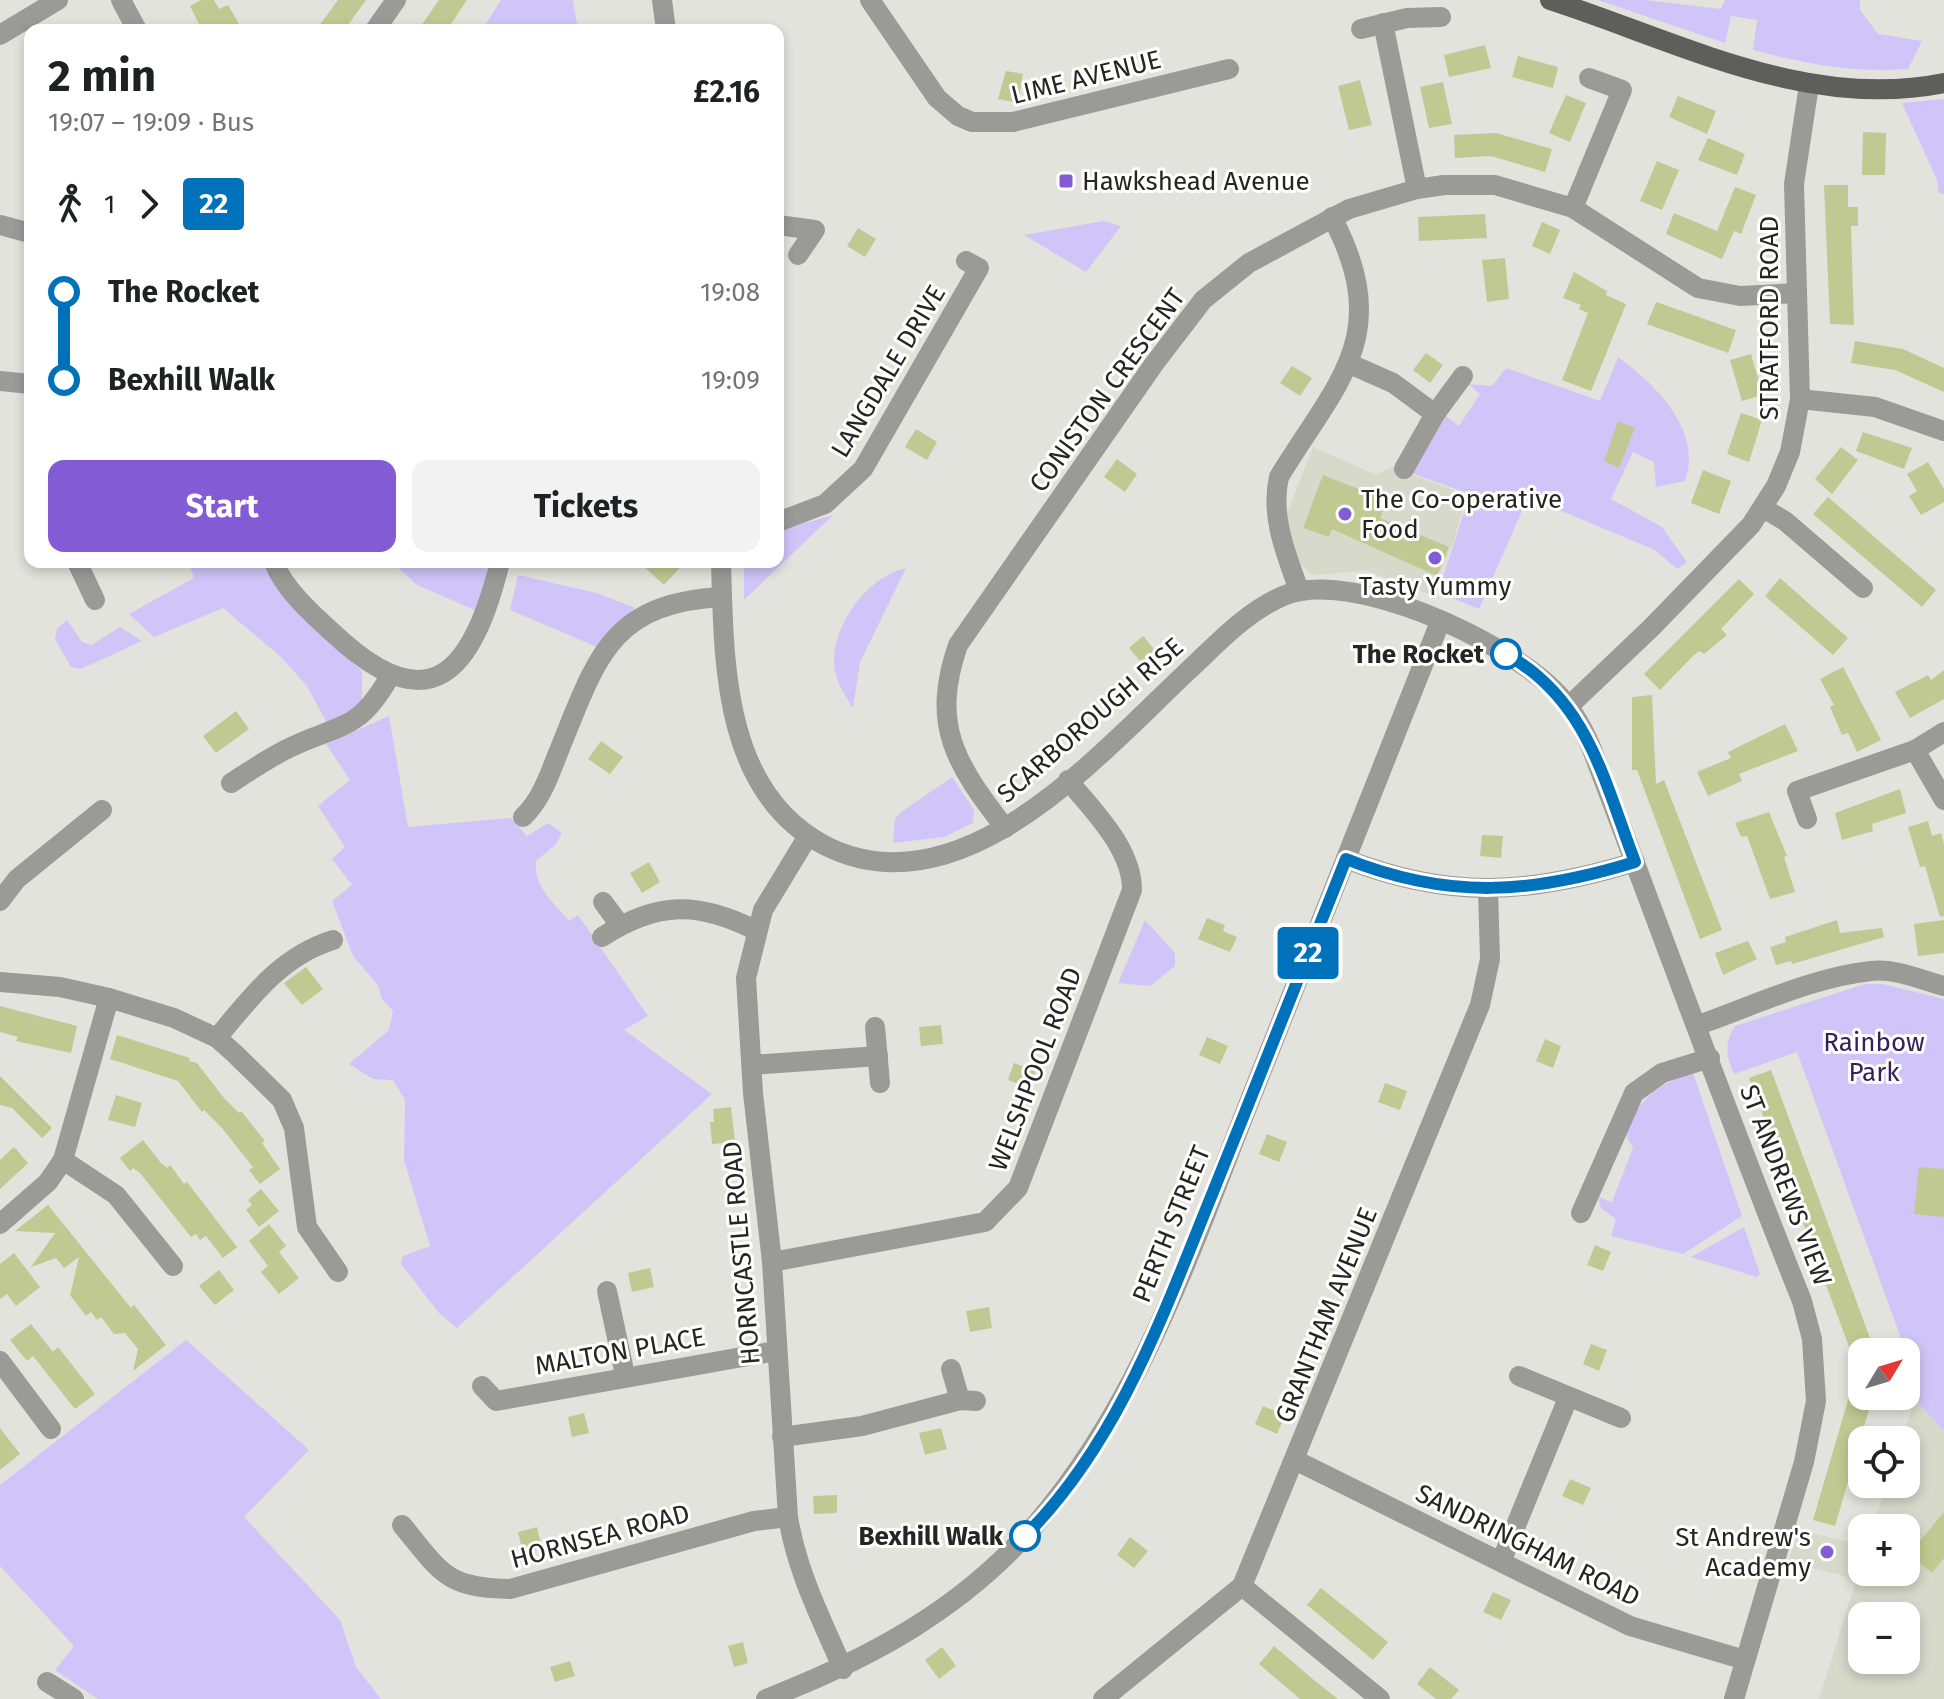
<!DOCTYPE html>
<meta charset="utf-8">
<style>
body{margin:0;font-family:"Fira Sans",sans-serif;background:#f2f2f2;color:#202124;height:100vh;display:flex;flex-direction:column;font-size:30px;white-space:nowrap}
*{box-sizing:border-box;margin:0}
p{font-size:26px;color:#757577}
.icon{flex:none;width:44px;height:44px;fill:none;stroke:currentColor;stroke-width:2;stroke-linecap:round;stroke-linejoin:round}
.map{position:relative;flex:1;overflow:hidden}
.sheet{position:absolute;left:24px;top:24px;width:760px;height:544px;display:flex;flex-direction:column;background:#fff;border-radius:16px;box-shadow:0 4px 12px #0003}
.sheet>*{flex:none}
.badge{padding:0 16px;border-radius:6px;font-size:28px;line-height:52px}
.needle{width:52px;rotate:52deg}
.buttons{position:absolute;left:1848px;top:1338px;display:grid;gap:16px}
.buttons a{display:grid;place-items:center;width:72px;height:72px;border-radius:16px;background:#fff;box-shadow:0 4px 12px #0003;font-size:40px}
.map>.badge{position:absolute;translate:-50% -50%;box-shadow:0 0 0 4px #fff}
.legs{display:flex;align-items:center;gap:12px;height:88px;padding:0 24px;font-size:26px}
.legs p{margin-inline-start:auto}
.head{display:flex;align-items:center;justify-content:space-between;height:136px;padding:0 24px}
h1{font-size:44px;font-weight:700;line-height:60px}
.button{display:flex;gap:16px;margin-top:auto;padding:16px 24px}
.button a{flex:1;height:92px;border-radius:16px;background:#835bd5;color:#fff;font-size:32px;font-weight:700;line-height:92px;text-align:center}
.button a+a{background:#f2f2f2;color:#202124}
ul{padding:0 24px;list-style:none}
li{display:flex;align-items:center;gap:28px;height:88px;font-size:30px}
li i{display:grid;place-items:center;width:12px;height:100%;margin:0 10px;background:currentColor}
li i::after{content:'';width:20px;height:20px;margin:-10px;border:6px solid;border-radius:50%;background:#fff}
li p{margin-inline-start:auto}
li:first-child i{background:linear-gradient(#0000 50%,currentColor 0)}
li:last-child i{background:linear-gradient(currentColor 50%,#0000 0)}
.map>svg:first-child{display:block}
.built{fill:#d7d9cb;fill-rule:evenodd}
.green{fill:#d0c5f8}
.building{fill:#c1c992}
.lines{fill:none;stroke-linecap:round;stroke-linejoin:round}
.minor{stroke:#9a9a97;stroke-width:20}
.major{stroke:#5e5f5a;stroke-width:20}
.line-1-casing{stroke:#fff;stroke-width:18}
.line-1{stroke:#0072bc;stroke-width:12}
.poi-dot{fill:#835bd5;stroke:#fffffe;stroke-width:3}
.stop-1-dot{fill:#fff;stroke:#0072bc;stroke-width:4}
.labels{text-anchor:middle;stroke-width:6;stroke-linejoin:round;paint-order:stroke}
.street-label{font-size:26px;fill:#252523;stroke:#fffffe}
.poi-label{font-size:26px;fill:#252523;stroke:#fffffe;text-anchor:start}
.stop-label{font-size:26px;font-weight:bold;fill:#252523;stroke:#fffffe;text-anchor:end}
.park-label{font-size:26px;fill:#35215d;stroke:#fffffe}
</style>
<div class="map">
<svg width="1944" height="1699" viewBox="0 0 1944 1699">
<rect width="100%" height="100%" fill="#e2e3dc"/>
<!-- built -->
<g class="built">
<path d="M1313,447l63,28 16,-8 75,28 -14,48 -22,52 -65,-24 -54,4 -14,-13 -14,-41z"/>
<path d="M1915,1399l29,32v268h-125l36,-115 -11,-8 -56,-14 11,-32 55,13 8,-10v39h44v-44h-40l12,-17 9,-27h19v-44h-4zM1862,1616h44v44h-44z"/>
</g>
<!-- green -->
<g class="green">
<path d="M501,0h72l5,30h-96z"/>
<path d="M1598,0h48l75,9 4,-9h135v10l18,24 44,7 -14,28c-55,4 -102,-5 -155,-19l4,-30 -26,-4 -6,27z"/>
<path d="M1944,99v95l-5,-1 -2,-13 -35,-77z"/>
<path d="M1104,221l17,5 -35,46 -62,-37z"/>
<path d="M1618,357c37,27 85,73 67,124l-29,6 -2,-25 -21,-10 -22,47 51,28 25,35 -10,7 -22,-19 -127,-53 -49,112 -41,-17 32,-98 -64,-23 37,-57 16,12 21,-32 -12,-10 24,2 14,-18 94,33z"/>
<path d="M833,515l-89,85v-38h34v-31z"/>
<path d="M188,562l79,2 24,40 71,67v41l-34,13 -21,-39 -26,-29 -58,-49 -69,29 -25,-23 65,-36z"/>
<path d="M392,562h58l40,7 -13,42 -60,-26z"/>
<path d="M906,568l-46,94 -7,46c-9,-14 -19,-30 -19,-46 0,-39 33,-85 72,-94z"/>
<path d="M518,575l79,18 38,15 -38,39 -87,-37z"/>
<path d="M67,620l15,22 9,3 29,-18 22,14 -61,28 -10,-2 -16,-28 2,-10z"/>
<path d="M389,716l19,111 103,-9 16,18 21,-13 14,10 -6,11 -20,17c-3,25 18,42 33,60l9,-6 70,101 -24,14 88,64 -255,234 -18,-15 -38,-49 2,-8 27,-10 -26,-86 1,-60 -12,-20 -20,-1 -24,-15 40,-34 4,-19 -11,-12 -4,-14 -25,-29 -21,-55 20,-16 -20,-26 13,-12 -27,-41 32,-26 -24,-36z"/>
<path d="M952,777l22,33 -1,13 -29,14 -51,6 2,-24 5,-6z"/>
<path d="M1145,920l30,33v13l-25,20 -32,-3z"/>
<path d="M1865,984h18l61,15v432l-29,-32 3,-11 -12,-36 -109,-300 -63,22c-8,-19 -10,-30 1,-48z"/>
<path d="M1693,1073l49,143 -59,38 -72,-18 5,-17 -15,-11 -3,-11 14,5 21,-54 -7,-13c10,-35 33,-52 67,-62z"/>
<path d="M1744,1227l16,47 -3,3 -66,-20z"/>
<path d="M186,1340l123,110 -65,67 96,103 16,47 25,32h-283l-43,-29 19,-24 -74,-80v-81z"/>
</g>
<!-- building -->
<g class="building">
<path d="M201,0h13l5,9 9,-4 11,19 -12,6h-25l-12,-24z"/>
<path d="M338,0h28l-22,30h-28z"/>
<path d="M439,0h28l-20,30h-29z"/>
<path d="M1485,45l6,23 -42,9 -5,-22z"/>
<path d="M1518,56l40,11 -5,21 -41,-11z"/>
<path d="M1006,71l17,3 -5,29 -20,-4z"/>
<path d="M1360,80l12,45 -23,5 -11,-44z"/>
<path d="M1443,82l9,42 -23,4 -9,-41z"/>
<path d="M1566,95l20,8 -16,39 -21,-9z"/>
<path d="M1678,96l38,15 -9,23 -38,-17z"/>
<path d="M1863,132l23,1 -1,42h-23z"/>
<path d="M1496,133l56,16 -7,23 -54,-16 -36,2 -1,-23z"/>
<path d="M1708,138l37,16 -8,21 -39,-15z"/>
<path d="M1657,161l22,9 -17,40 -22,-9z"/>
<path d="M1824,185h24v22h10v19h-7l3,99 -24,-1z"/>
<path d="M1735,187l21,8 -15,39 -7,-3 -12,28 -56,-25 8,-21 43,18z"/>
<path d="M1485,214l2,24 -68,3 -1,-24z"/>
<path d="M1542,222l18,8 -10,24 -18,-8z"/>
<path d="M858,228l18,11 -11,18 -18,-11z"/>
<path d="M1505,258l4,41 -22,3 -5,-42z"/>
<path d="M1574,272l33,19 -1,4 20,9 -35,87 -29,-11 26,-67 -9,-4 2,-4 -18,-7z"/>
<path d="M1656,302l80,28 -8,23 -81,-29z"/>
<path d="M1855,341l48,8 41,19v24l-49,-22 -44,-7z"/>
<path d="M1426,353l17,12 -13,18 -17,-13z"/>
<path d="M1751,354l12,41 -21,6 -12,-41z"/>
<path d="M1292,366l20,12 -12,18 -20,-13z"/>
<path d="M1741,413l21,7 -13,42 -22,-8z"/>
<path d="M1618,421l17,7 -16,40 -15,-7z"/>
<path d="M916,429l21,13 -10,18 -22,-13z"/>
<path d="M1863,432l49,16 -8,21 -48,-18z"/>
<path d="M1841,447l17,13 -26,34 -17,-15z"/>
<path d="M1117,459l20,15 -12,18 -21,-15z"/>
<path d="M1928,462l16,27v13l-23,13 -12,-19 8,-5 -10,-17z"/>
<path d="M1703,470l28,11 -12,33 -28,-11z"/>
<path d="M1323,475l64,25 -7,18 69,29 -12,29 -105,-47 -3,8 -26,-9z"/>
<path d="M1828,497l108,93 -14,17 -109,-93z"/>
<path d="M639,562h46l-21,23z"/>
<path d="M1780,578l68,60 -15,17 -68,-59z"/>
<path d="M1739,579l15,15 -33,35 6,6 -23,19 -5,-3 -7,6 -32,33 -16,-16z"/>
<path d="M1143,636l16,19 -14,12 -16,-19z"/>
<path d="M1843,667l38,73 -24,12 -9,-19 -6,2 -12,-28 4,-2 -14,-26z"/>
<path d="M1944,670v29l-34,19 -15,-26 33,-17 3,5z"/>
<path d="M1652,695l4,89 8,-4 58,150 -22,9 -63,-169h-5v-73z"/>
<path d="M236,711l13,18 -33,24 -13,-17z"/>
<path d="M1785,724l13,27 -59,23 3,7 -34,15 -11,-24 34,-14 -3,-6z"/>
<path d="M601,741l22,16 -13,17 -22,-15z"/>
<path d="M1900,789l6,24 -34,11 1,7 -31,9 -7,-27z"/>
<path d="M1769,812l18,44 -3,1 11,35 -25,7 -23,-63 -6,1 -6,-14z"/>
<path d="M1928,821l4,15 9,-3 3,11v72l-4,1 -15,-51 -5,1 -12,-40z"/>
<path d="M1482,835l21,1 -2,22 -21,-2z"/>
<path d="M649,862l11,20 -18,11 -12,-20z"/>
<path d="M1207,918l18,7 -2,6 14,6 -7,15 -32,-13z"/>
<path d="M1837,920l3,13 42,-5 2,9 -92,27 -1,-3 -15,4 -6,-18 16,-5 -1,-5z"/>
<path d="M1944,920v33l-26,3 -4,-32z"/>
<path d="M1748,941l9,18 -34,16 -8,-22z"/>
<path d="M306,967l17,22 -21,16 -18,-22z"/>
<path d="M0,1006l77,20 -6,27 -55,-12 2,-4 -18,-5z"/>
<path d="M941,1025l2,19 -22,2 -2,-19z"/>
<path d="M117,1035l73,23 -1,3 8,2 27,35 15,15 2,-2 24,30 -3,2 18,26 -20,15 -11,-14 4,-3 -32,-40 -17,-17 -2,2 -24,-31 -68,-22z"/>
<path d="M1207,1037l21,9 -8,18 -21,-9z"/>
<path d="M1545,1039l16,7 -8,22 -17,-7z"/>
<path d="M1014,1063l22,8 -7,17 -21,-8z"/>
<path d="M1771,1070l52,140 52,142h-24l-102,-274z"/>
<path d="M0,1076l52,52 -10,10 -30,-30 -12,-3z"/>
<path d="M1385,1083l22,8 -7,19 -22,-8z"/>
<path d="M116,1095l26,8 -7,24 -27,-7z"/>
<path d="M731,1107l4,35 -23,2 -2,-22h4l-1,-13z"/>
<path d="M1267,1134l20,8 -8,20 -20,-8z"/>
<path d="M143,1140l18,23 6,5 3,-3 14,19 3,-2 50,65 -14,11 -17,-22 -6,4 -4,-6 -5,3 -51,-64 -7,-5 -3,3 -10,-13z"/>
<path d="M14,1147l14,16 -28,26v-29z"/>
<path d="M1919,1167l25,2v48l-30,-3z"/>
<path d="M261,1189l18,22 -20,16 -13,-17 6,-5 -4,-5z"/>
<path d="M48,1205l83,103 3,-3 32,40 -33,26 5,-22 -13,-16 -11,1 -13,-17 -4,3 -6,-8 -5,4 -16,-21 9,-38 -15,11 -8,-10 -25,9 24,-34 -40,-2z"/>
<path d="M269,1224l17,22 -7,6 20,26 -20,16 -18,-22 7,-6 -19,-25z"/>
<path d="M1595,1245l16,7 -8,19 -16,-6z"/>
<path d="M14,1253l26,34 -24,19 -9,-12 -7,5v-35z"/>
<path d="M650,1268l4,19 -22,5 -4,-19z"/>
<path d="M219,1270l15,20 -19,15 -16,-19z"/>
<path d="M989,1307l3,21 -22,4 -4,-21z"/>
<path d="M31,1324l22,28 5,-5 37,47 -20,15 -42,-53 -6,5 -17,-21z"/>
<path d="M1591,1344l16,6 -8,21 -16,-7z"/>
<path d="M1858,1366l4,1v29h11l-38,130 -22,-6z"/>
<path d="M1263,1406l22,9 -8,19 -22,-10z"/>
<path d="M584,1413l5,20 -17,4 -4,-20z"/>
<path d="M0,1428l20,26 -20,16z"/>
<path d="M941,1428l6,21 -22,6 -6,-22z"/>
<path d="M1570,1479l21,9 -8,17 -21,-9z"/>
<path d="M837,1495v18l-23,1 -1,-18z"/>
<path d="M1944,1512v46l-12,15 -23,-19z"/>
<path d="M537,1527l5,22 -19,4 -5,-21z"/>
<path d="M1130,1537l18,14 -14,17 -17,-13z"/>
<path d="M1321,1588l67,54 -15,18 -66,-55z"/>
<path d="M1493,1592l18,8 -10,20 -18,-8z"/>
<path d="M743,1642l5,21 -14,4 -6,-21z"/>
<path d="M1274,1646l41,35 23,18h-38l-41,-35z"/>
<path d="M942,1647l14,19 -17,13 -14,-19z"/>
<path d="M570,1661l5,15 -20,6 -5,-15z"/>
<path d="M1430,1667l29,23 -8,9h-15l-19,-15z"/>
</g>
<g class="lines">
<!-- minor -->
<g class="minor">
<path d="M121,0l16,30"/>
<path d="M662,0l4,30"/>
<path d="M870,0l67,98 21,18 14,6h41l216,-53"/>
<path d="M1383,23l34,166"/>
<path d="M1361,29l46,-11 34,-1"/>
<path d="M375,30l21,-30"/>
<path d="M0,35l58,-35"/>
<path d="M1573,208l49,-118 -33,-12"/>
<path d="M0,225l30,8"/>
<path d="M778,225l37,5 -17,25"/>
<path d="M1350,364l43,19 42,31 28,-38"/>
<path d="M0,381l30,3"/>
<path d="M1800,399l75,8 69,24"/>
<path d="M1404,469l31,-55"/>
<path d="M1763,508l22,13 78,67"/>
<path d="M778,522l47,-18 38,-35 116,-201 -13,-7"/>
<path d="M77,562l18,38"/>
<path d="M274,562c9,26 38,52 58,70 99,94 141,39 168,-70"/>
<path d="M721,562c3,99 1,229 103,283 137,71 277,-93 366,-176 28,-26 56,-57 93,-73 67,-29 222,45 271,94 17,16 28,36 37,57 71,185 137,371 211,554l10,38 4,62 -12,61 -70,237"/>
<path d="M1299,590c-13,-36 -29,-74 -20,-113 59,-97 115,-141 53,-260"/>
<path d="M1569,706l82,-78 100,-103 25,-39 14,-34 10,-53 -6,-215 15,-99"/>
<path d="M1944,732l-29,18 29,50"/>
<path d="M231,783c20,-13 39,-26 60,-36 51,-24 68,-16 99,-71"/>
<path d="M523,817c18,-17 26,-41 35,-64 38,-92 50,-150 164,-156"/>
<path d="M1807,819l-10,-28 118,-41"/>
<path d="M1005,828c-49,-64 -75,-102 -47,-183l196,-281 49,-64 46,-37 100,-54 68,-20 27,-4h51l78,23 125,80 42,8 57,-3"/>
<path d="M808,836l-45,74 -17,68 7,115 19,169 16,255c9,55 33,101 55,152"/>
<path d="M1346,859c103,41 185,35 289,3"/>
<path d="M0,901l17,-22 85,-69"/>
<path d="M603,902l17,23"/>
<path d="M602,937c55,-36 97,-36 155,-6"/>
<path d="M0,982l60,5 49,11 65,20 43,20 17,15 48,47 12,28 13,99 31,45"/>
<path d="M1698,1025c55,-19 115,-48 173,-54 24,-3 50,9 73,15"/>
<path d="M875,1027l5,56"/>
<path d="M217,1038c33,-40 64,-82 116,-98"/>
<path d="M752,1065l126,-9"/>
<path d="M63,1160l53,35 57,71"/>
<path d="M1581,1213l53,-120 28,-20 48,-15"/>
<path d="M0,1224l48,-42 15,-22 46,-162"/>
<path d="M772,1262l213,-40 33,-34 114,-298c0,-42 -39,-79 -64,-110"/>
<path d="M607,1291l18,84"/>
<path d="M0,1361l51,68"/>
<path d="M951,1369l9,31"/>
<path d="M1519,1376l102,42"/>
<path d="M482,1386l14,15 280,-50"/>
<path d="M782,1437l80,-11 98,-26 16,1"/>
<path d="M1295,1460l335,166 115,34"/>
<path d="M402,1525c39,47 43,63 108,64l244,-68 34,-4"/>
<path d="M1501,1562l67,-164"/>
<path d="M1242,1586l138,113"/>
<path d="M47,1682l27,17"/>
<path d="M766,1699c103,-40 195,-89 269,-174 108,-124 159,-285 219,-435 61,-157 123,-313 186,-468"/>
<path d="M1103,1699l139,-113 238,-581 10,-46 -2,-69"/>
</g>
<!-- major -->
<path class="major" d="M1550,0c127,41 257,111 394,83"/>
</g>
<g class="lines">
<!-- line-1 casing -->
<g class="line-1-casing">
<path id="line-1" d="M1025,1536c94,-94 139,-224 188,-344 45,-111 89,-223 133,-333 103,41 185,35 289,3 -31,-81 -47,-162 -129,-208"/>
</g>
<!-- line-1 -->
<use href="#line-1" class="line-1"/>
</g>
<!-- markers -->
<g class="poi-dot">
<rect x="1058" y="173" width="16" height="16" rx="4"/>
<circle cx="1345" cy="514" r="8"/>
<circle cx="1435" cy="558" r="8"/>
<circle cx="1827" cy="1552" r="8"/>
</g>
<g class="stop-1-dot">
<circle cx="1506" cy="654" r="14"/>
<circle cx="1025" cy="1536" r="14"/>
</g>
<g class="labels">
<!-- street labels -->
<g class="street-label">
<text transform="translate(1086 77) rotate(-14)" y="9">LIME AVENUE</text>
<text transform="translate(1769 318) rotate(-90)" y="9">STRATFORD ROAD</text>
<text transform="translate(888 371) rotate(-59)" y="9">LANGDALE DRIVE</text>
<text transform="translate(1107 390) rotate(-54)" y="9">CONISTON CRESCENT</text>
<text transform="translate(1090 720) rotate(-41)" y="9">SCARBOROUGH RISE</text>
<text transform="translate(1035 1069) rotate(-69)" y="9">WELSHPOOL ROAD</text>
<text transform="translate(1786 1185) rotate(69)" y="9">ST ANDREWS VIEW</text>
<text transform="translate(1171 1224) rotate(-68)" y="9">PERTH STREET</text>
<text transform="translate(741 1253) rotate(-95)" y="9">HORNCASTLE ROAD</text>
<text transform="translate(1326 1315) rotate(-68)" y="9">GRANTHAM AVENUE</text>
<text transform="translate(620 1351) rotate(-10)" y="9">MALTON PLACE</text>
<text transform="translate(600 1536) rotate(-15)" y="9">HORNSEA ROAD</text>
<text transform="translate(1528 1545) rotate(26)" y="9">SANDRINGHAM ROAD</text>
</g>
<!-- poi labels -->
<g class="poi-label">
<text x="1082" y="190">Hawkshead Avenue</text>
<text x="1361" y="508">The Co-operative<tspan x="1361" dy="30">Food</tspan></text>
<text x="1435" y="595" text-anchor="middle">Tasty Yummy</text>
<text x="1811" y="1546" text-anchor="end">St Andrew's<tspan x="1811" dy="30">Academy</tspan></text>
</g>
<!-- stop labels -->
<g class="stop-label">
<text x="1484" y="663">The Rocket</text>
<text x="1003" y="1545">Bexhill Walk</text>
</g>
<!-- park labels -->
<g class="park-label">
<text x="1874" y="1051">Rainbow<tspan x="1874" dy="30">Park</tspan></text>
</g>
</g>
</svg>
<div class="buttons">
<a><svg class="needle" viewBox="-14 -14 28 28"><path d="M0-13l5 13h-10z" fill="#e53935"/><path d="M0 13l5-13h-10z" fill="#757577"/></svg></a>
<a><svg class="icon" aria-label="locate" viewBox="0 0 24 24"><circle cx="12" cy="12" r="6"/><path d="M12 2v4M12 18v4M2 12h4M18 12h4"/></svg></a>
<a>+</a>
<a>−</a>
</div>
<b class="badge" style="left:1308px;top:953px;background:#0072bc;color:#fff">22</b>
<section class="sheet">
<div class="head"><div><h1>2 min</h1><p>19:07 – 19:09 · Bus</p></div><b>£2.16</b></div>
<div class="legs"><svg class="icon" aria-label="walk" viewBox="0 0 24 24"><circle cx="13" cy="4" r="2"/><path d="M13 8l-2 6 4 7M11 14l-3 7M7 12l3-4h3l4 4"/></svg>1<svg class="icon" aria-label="forward" viewBox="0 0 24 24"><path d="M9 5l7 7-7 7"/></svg><b class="badge" style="background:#0072bc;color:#fff">22</b></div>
<ul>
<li><i style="color:#0072bc"></i><b>The Rocket</b><p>19:08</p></li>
<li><i style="color:#0072bc"></i><b>Bexhill Walk</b><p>19:09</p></li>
</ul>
<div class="button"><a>Start</a><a>Tickets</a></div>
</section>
</div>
